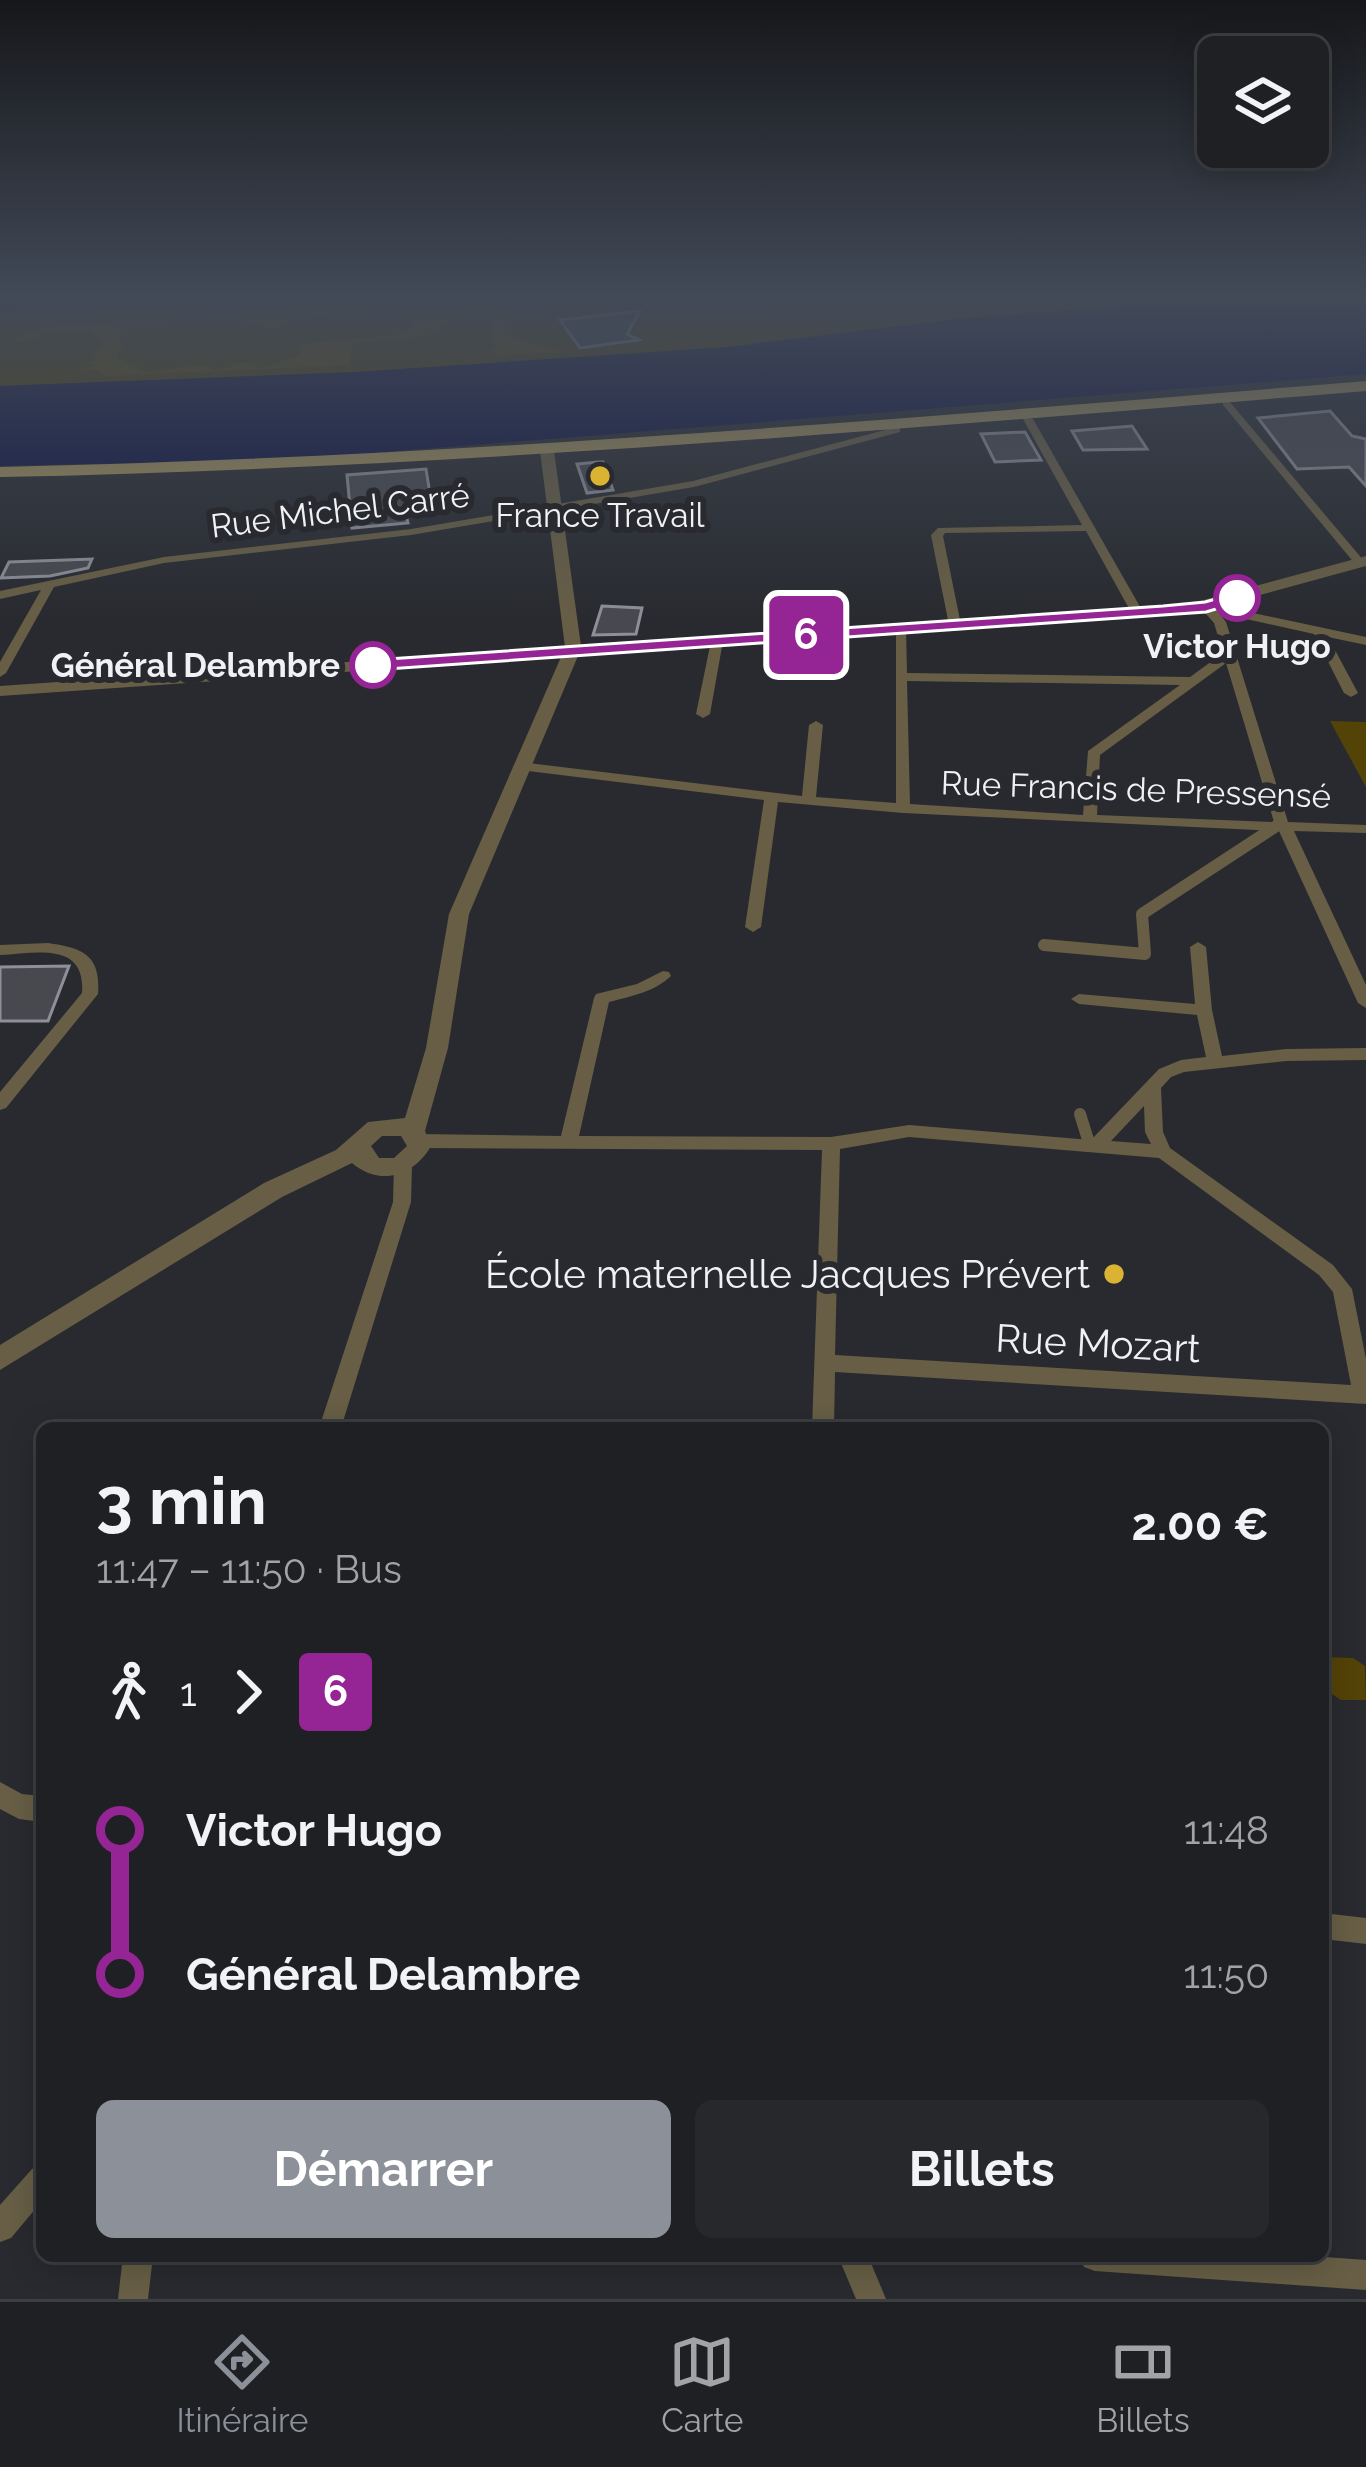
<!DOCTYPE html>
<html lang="fr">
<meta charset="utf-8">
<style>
body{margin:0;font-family:Raleway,sans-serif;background:#26282b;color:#f1f3f6;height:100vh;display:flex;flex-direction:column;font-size:45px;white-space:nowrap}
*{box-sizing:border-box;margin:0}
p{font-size:39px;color:#a1a3a6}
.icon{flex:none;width:66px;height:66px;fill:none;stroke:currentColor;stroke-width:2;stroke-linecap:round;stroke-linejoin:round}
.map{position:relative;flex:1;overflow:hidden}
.details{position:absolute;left:36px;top:1422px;width:1293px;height:840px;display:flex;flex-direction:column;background:#1e2023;border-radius:18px;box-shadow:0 6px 30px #0003,0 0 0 3px #3c3e41}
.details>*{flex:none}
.badge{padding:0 24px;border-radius:9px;font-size:42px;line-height:78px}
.tools{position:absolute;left:1197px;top:36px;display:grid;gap:24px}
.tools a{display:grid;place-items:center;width:132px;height:132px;border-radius:18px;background:#1e2023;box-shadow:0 6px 30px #0003,0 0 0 3px #3c3e41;font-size:60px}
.map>.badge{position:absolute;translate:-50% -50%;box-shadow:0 0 0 6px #fff}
.legs{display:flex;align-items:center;gap:18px;height:132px;padding:0 60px;font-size:39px}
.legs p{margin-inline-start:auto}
.headline{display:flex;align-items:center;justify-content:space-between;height:204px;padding:0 60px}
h1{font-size:66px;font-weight:700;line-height:90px}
.cta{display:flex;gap:24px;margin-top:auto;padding:24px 60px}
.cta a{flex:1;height:138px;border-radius:18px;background:#8c9099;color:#fff;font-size:48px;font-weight:700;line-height:138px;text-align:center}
.cta a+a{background:#26282b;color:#f1f3f6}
ul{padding:0 60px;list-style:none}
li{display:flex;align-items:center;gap:42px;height:144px;font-size:45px}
li i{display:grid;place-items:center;width:18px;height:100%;margin:0 15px;background:currentColor}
li i::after{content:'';width:30px;height:30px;margin:-15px;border:9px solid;border-radius:50%;background:#1e2023}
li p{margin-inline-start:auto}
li:first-child i{background:linear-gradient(#0000 50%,currentColor 0)}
li:last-child i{background:linear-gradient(currentColor 50%,#0000 0)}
.tabs{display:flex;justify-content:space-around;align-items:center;height:168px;border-top:3px solid #3c3e41;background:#1e2023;font-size:33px;color:#a1a3a6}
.tabs a{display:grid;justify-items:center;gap:6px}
.tabs .active{color:#8c9099}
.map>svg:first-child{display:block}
.green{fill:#544307}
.forest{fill:#644f01}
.water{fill:#0d1242}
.building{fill:#47494f;stroke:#8e9097;stroke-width:3}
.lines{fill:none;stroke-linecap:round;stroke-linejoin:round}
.pedestrian{stroke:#675e45;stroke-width:12}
.minor{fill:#675e45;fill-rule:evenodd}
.tertiary{fill:#675e45;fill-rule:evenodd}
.primary{fill:#a4925c;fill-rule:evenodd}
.line-1{fill:#952594;stroke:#fff;stroke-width:3}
.poi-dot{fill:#dab333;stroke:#282a2f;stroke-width:4.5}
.stop-1-dot{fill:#fff;stroke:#952594;stroke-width:6}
.labels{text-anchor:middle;stroke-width:12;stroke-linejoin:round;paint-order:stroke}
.far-street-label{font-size:33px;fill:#f0f1f5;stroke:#282a2f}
.far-poi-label{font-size:33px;fill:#f0f1f5;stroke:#282a2f}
.far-stop-label{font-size:33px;font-weight:bold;fill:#f0f1f5;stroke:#282a2f}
.poi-label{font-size:39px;fill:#f0f1f5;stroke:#282a2f;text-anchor:end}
.street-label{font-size:39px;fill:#f0f1f5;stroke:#282a2f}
</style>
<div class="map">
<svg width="1366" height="2299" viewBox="0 0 1366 2299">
<rect width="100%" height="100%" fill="#282a2f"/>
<!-- green -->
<g class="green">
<path d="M296,299h908l-246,20 -230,28 -372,25 -356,14v-76z"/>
<path d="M1330,721l36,1v65z"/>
<path d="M1325,1657l28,1 12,8 1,34h-25l-15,-10z"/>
</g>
<!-- forest -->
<g class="forest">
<path d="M504,299l3,15 -4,19 57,19 -64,3 -6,-4 7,-4 -6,-6 -1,-24 -38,2 -26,17 -73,8 -4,21 -244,11 -6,-6h-17l10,-4 -3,-4 7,-2 -2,-4 9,-12 -15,-14 -42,1 -13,8 -25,4c38,-22 73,-22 116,-16l-5,9 4,9 -7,13 30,14 57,-7 14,6 27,-9 16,6 40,-13 -1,-11 106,-10 6,-6 -5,-27 -92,10 84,-3 -106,11 -18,11 -35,-11 43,-5 -48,-13z"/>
<path d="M172,302l31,3 -78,6 48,4 -11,6 -37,1 18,-3 -90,-2 3,-5z"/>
</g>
<!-- water -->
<path class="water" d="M1204,299h162v75l-1081,86 -285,6v-80l356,-14 372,-25 230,-28z"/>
<!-- building -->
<g class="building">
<path d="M640,311l-13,23 12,6 -59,8 -20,-28z"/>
<path d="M1330,411l22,25 14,3v47l-17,-19 -52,2 -39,-51z"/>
<path d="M1132,426l15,23 -64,1 -11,-19z"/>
<path d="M1025,432l16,28 -46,2 -14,-28z"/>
<path d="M598,462h5l10,28 -26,3 -10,-29z"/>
<path d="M426,469l7,44 -27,2 2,8 -56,5 -5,-53z"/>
<path d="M92,559l-4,9 -38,8 -49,2 8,-16z"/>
<path d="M602,606l40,2 -6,26 -43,1z"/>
<path d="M69,966l-21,55h-48v-54z"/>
</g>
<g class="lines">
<!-- pedestrian -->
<g class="pedestrian">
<path d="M1044,945l101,9 -3,-40 139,-91"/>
<path d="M1080,1114l10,32"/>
</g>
<!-- minor -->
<g class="minor">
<path d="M1223,401h6l135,160v4h-8l-133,-160z"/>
<path d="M1024,417l9,2 110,193 -2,3 -10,-3 -45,-81 -141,2 -2,3 18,89 -6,4 -6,-4 -18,-90 7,-7 144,-3 -59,-106z"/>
<path d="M896,427l4,1v4l-206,55 -283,48 -247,28 -110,24 -48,86 -6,4v-15l41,-72 -41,9v-8l164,-34 247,-28 282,-48z"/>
<path d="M1206,603l160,34v8l-38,-8 30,56 -7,4 -7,-4 -30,-59 -95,-21 7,9 62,200 78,3v8l-72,-2 72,154v23l-8,-5 -79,-172 -376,-18 -125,-11 -17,125 -8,5 -8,-5 19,-127 -244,-30 -7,-4 7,-4 282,34 7,-71 7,-4 7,4 -7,72 80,6v-178l10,3 1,45 283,4 33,-24 -9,-30 -14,-16zM1226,663l48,159 -177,-7 3,-60zM907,681l273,4 -92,66 -5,64 -173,-11z"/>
<path d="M717,637l6,4 -13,73 -7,4 -7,-4 15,-73z"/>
<path d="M1198,942l8,5 6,63 10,46 64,-7 80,-1v12l-80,1 -102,11 -13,5 -10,11 2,44 7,16 163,117 19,24 14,70v45l-531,-32 -1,56h-22l10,-278 -403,-2 -9,-7 9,-7 142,2 33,-138 2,-4 41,-10 26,-13 6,1 2,4c-17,16 -39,20 -62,26l-30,134 252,1 78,-12 182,15 68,-71 22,-9 25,-3 -9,-42 -118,-11 -8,-5 8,-5 116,10 -5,-57zM1144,1106l1,26 6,12 -40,-3zM909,1137l250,21 160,117 14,17 18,93 -516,-30 5,-206z"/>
<path d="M48,943c35,5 53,12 50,51l-92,114 -6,2v-18l82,-99c4,-52 -46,-40 -82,-38v-10z"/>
<path d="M403,1158l9,7 -1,37 -70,226h-22l74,-226 1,-37z"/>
<path d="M0,1782l22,12 20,2v26l-23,-3 -19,-10z"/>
<path d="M1323,1913l43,5v26l-43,-5z"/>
<path d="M42,2164v37l-31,37 -11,4v-37l32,-36z"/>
<path d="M123,2256h30l-5,43h-30z"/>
<path d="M838,2256h30l18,43h-30z"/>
<path d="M1080,2256h231l55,4v30l-271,-19 -11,-4z"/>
</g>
<!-- tertiary -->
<path class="tertiary" d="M547,447l7,4 27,195 608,-42 177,-48v10l-176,48 -612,42 -109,258 -21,134 -23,83 6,15c-17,30 -51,41 -79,17l-70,34 -282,173v-25l264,-162 72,-33 32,-28 37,-4 21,-70 23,-134 112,-257 -561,39v-10l565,-39 -25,-196zM382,1136h19l6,10 -13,12h-15l-8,-12z"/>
<!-- primary -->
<path class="primary" d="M1366,381v10c-455,37 -910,77 -1366,86v-10c456,-10 911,-49 1366,-86z"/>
</g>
<!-- sky -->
<linearGradient id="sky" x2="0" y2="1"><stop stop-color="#16171a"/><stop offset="0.48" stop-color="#424a58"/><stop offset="1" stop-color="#424a58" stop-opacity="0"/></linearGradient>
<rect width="1366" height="621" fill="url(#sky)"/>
<!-- line-1 -->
<path class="line-1" d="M1237,593l8,5 -2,3 -37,11 -43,3 -790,55 -8,-5 8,-5 790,-54 42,-4z"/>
<!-- markers -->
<g class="poi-dot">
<circle cx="600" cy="476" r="12"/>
<circle cx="1114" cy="1274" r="12"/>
</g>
<g class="stop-1-dot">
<circle cx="1237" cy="598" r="21"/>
<circle cx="373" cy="665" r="21"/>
</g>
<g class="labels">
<!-- far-street labels -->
<g class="far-street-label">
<text transform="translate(340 510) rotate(-7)" y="12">Rue Michel Carré</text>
<text transform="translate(1136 789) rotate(2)" y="12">Rue Francis de Pressensé</text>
</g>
<!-- far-poi labels -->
<g class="far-poi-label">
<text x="600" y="527">France Travail</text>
</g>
<!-- far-stop labels -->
<g class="far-stop-label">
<text x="1237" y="658">Victor Hugo</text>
<text x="340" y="677" text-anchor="end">Général Delambre</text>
</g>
<!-- poi labels -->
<g class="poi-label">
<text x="1090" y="1288">École maternelle Jacques Prévert</text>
</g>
<!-- street labels -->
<g class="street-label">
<text transform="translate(1098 1343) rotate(3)" y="14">Rue Mozart</text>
</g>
</g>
</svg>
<div class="tools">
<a><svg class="icon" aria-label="layers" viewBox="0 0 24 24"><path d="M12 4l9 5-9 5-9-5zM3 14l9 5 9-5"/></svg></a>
</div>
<b class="badge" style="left:806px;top:635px;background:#952594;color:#fff">6</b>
<section class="details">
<div class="headline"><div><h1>3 min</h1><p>11:47 – 11:50 · Bus</p></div><b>2.00 €</b></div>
<div class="legs"><svg class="icon" aria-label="walk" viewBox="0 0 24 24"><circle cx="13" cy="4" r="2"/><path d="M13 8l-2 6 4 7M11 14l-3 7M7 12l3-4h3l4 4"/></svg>1<svg class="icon" aria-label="forward" viewBox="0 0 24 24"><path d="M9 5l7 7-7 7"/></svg><b class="badge" style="background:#952594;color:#fff">6</b></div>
<ul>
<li><i style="color:#952594"></i><b>Victor Hugo</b><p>11:48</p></li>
<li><i style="color:#952594"></i><b>Général Delambre</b><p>11:50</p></li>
</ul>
<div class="cta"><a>Démarrer</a><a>Billets</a></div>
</section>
</div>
<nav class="tabs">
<a class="active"><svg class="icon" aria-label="directions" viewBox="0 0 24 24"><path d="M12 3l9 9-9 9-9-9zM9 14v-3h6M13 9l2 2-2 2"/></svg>Itinéraire</a>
<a><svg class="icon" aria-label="map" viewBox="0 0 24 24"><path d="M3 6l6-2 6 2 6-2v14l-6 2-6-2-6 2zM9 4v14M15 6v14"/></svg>Carte</a>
<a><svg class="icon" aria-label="tickets" viewBox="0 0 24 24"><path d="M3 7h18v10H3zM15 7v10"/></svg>Billets</a>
</nav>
